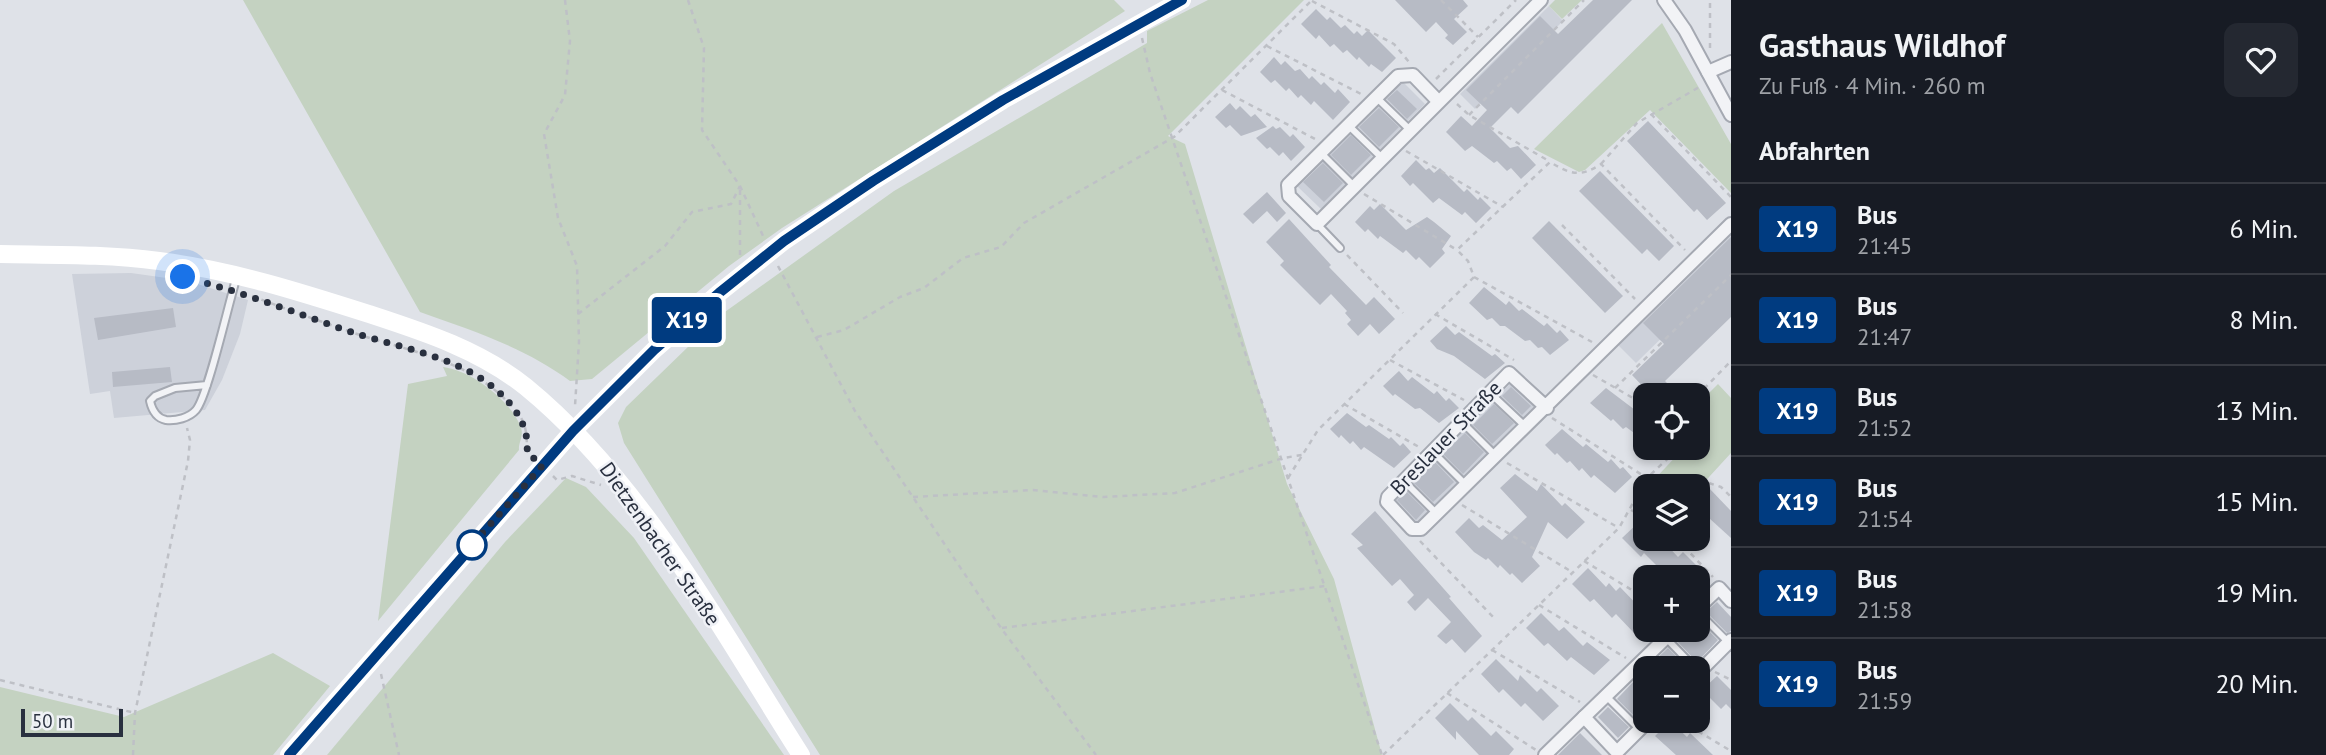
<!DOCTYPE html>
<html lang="de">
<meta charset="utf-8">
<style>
body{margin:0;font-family:"PT Sans",sans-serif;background:#242831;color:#f1f3f6;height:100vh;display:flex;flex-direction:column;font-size:26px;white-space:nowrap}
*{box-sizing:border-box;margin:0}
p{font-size:23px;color:#9ea1a6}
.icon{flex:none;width:38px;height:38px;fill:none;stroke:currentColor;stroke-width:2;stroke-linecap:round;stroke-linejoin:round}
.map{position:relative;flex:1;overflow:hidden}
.side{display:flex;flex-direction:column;background:#171b24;width:595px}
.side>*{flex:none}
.badge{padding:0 14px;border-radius:5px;font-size:24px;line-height:46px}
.tools{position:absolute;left:1633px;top:383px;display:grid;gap:14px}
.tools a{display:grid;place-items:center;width:77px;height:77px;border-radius:14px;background:#171b24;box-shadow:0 4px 10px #0003;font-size:35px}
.scale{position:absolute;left:21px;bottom:18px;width:102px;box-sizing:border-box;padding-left:7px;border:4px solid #29303f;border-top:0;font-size:19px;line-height:24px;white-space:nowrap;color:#29303f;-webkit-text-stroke:5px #eff1f6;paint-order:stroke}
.you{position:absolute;width:35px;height:35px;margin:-18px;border:5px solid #fff;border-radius:50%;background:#1a73e8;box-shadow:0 0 0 10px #1a73e833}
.map>.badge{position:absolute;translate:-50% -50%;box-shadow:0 0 0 4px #fff}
h2{padding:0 28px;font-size:26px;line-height:63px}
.round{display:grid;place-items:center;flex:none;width:74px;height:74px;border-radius:14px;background:#242831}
.summary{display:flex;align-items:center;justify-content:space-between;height:119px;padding:0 28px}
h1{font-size:33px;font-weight:800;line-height:52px}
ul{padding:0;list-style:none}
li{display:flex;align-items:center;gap:21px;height:91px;padding:0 28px;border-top:2px solid #363941}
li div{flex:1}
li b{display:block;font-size:26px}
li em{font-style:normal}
li .badge{min-width:77px;font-weight:700;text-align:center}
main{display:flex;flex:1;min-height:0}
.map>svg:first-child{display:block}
.built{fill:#cdd1da}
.green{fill:#c4d2c1}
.building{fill:#b7bbc5}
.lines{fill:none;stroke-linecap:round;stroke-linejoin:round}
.lane-casing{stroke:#a5a9b2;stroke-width:10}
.street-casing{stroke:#a5a9b2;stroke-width:16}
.path{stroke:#bec0c6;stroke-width:2.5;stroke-dasharray:5 5;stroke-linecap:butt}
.lane{stroke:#f2f3f6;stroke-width:6}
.street{stroke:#f2f3f6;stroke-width:12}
.secondary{stroke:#fff;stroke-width:18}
.line-casing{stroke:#fff;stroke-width:16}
.line{stroke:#003b80;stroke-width:10}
.walk{stroke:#29303f;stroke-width:7;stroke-dasharray:0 12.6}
.stop-dot{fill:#fff;stroke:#003b80;stroke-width:3.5}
.labels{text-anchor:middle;stroke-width:5;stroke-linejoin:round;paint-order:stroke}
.street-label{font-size:21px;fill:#29303f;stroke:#eff1f6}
</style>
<main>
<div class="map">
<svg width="1731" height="755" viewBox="0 0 1731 755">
<rect width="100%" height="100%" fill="#dfe2e8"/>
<!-- built -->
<g class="built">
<path d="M1549,6l14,15 -88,88 -15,-15z"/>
<path d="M1401,80l24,24 -104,105 -24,-23z"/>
<path d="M1731,233v37l-95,93 -19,-19z"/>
<path d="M131,273l57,8 60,19 -8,34 -18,46 -17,30 -91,8 -4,-27 -20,3 -18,-120z"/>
<path d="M1513,381l25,25 -122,121 -26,-26z"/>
</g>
<!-- green -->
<g class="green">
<path d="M243,0h871l11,11 -343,217 -53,38 -137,113 -22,2c-44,-33 -99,-51 -150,-69z"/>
<path d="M1208,0h96l-136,136 17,8 102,340 47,95 48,176h-562l-196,-312 -6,-20 8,-16 96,-93 172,-123 253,-148v-12z"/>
<path d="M1555,0h27l-20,19 -13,-13z"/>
<path d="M1662,23l69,121v49l-81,-83 -65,60 -6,2 -45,-23z"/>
<path d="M443,367c27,3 66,32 77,58 5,11 -2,17 -1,25l-141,171 30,-237 39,-8z"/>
<path d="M1718,384l13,14v55l-33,36v-3h-50l36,-38h14v-44z"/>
<path d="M566,478l20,9 48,51 150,217h-457l178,-213z"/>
<path d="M273,653l57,33 -57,69h-273v-68l124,30z"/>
</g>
<!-- building -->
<g class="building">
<path d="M1395,0h68l5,6 -14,13 13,13 -14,13 -8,-7 3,-3 -12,-13 -10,10z"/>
<path d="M1593,0h39l-114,114 -7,-7 -21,21 20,20 8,-2 18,19 -15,14 -10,-11 -4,3 -10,-10 -3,2 -22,-17 -7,5 -19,-19 15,-16 11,10 15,-16 -21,-20 74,-74 18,18z"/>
<path d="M1316,9l11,11 3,-3 11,11 4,-3 9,9 3,-3 5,5 6,-6 28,28 -14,14 -11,-8 -2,3 -10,-10 -2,3 -10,-10 -4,3 -9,-9 -4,3 -11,-12 -3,4 -15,-15z"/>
<path d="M1274,57l7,8 4,-4 10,10 5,-2 9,10 3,-3 9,9 3,-3 11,11 3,-4 12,13 -17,18 -19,-19 -3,4 -10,-10 -3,3 -9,-10 -3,3 -11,-11 -4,3 -11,-11z"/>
<path d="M1397,90l20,19 -10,10 -20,-20z"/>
<path d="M1230,103l6,7 4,-4 11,11 4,-3 12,13 -26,9 -11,-11 -4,3 -11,-11z"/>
<path d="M1379,108l20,19 -20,20 -20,-20z"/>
<path d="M1648,121l78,82 -19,17 -10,-11 -3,3 -67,-71z"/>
<path d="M1273,126l3,3 4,-2 10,10 3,-3 12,13 -14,14 -8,-9 -4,4 -9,-9 -3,2 -11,-11z"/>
<path d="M1351,135l20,20 -20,20 -20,-20z"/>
<path d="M1416,160l10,10 3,-2 5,5 6,-5 24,24 3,-3 11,11 2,-3 11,11 -15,15 -11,-11 -3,3 -23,-17 -6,5 -20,-20 -3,3 -9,-10z"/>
<path d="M1323,163l20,20 -19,19 -21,-20z"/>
<path d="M1600,171l74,75 -15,15 -12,-12 -5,5 -63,-63z"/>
<path d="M1267,192l19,21 -9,9 -10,-11 -14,13 -10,-10z"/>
<path d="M1380,204l26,26 21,-13 7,5 17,14 -9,13 3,4 -15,15 -11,-11 -3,3 -10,-10 -3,3 -23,-17 -2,3 -10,-10 -3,3 -10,-10 15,-16 4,4z"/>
<path d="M1289,219l42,46 -2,2 37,38 8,-8 21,22 -16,15 -9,-10 -12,12 -11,-12 4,-4 -6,-7 2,-2 -16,-17 -11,11 -40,-40 4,-4 -18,-19z"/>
<path d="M1549,221l74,75 -18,17 -73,-75z"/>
<path d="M1731,237v80l-66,64 6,6 -9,9h-10l-20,-21 32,-31 -21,-21z"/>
<path d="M1484,287l22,18 3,-4 10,10 3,-2 22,17 3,-3 10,10 3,-3 9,10 -19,15 -8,-8 -4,1 -8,-8 -5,1 -20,-15h-5l-8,-8 -5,2 -18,-17z"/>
<path d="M173,308l3,19 -78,13 -4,-22z"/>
<path d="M1446,326l9,9 4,-3 33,24 3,-2 10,9 -20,16 -31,-23 -17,-7 -7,-8z"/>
<path d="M170,367l2,15 -59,5 -1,-15z"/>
<path d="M1399,371l9,10 4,-4 22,17 3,-3 9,10 3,-3 10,10 -20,15 -19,-15 -5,1 -20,-15 -2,2 -10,-10z"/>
<path d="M1511,387l20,19 -9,9 -20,-19z"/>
<path d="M1606,388l33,25 6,-5v33l-19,-14 -3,2 -10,-10 -2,2 -21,-18z"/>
<path d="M1494,404l20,19 -22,21 -19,-19z"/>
<path d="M1347,413l19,14 3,-2 20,14 2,-2 9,9 3,-3 8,9 -17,16 -30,-21 -3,3 -8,-9 -3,3 -9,-9 -2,3 -9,-9z"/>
<path d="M1562,429l21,18 3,-3 22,18 3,-3 9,10 3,-2 9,10 -17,16 -21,-18 -3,3 -9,-10 -3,3 -9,-10 -3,2 -10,-10 -2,2 -10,-10z"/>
<path d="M1465,433l19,19 -21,22 -20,-20z"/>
<path d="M1435,462l19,20 -21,20 -19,-19z"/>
<path d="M1515,474l22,17 4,-7 21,22 3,-3 20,19 -18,17 -19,-17 -16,35 8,9 -18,17 -10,-10 -2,2 -10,-10 -2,3 -10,-10 -2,2 -12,-8 -19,-20 14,-14 10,10 4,-3 19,15 25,-23 -27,-29z"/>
<path d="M1708,487l23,24v27l-33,-30v-10z"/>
<path d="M1406,491l19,19 -9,10 -19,-20z"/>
<path d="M1375,511l76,86 -2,1 33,38 -17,17 -13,-14 -6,5 -9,-8 14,-14 -23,-24 -13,13 -8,-9 7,-7 -14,-16 -8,7 -35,-38 6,-3 -12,-11z"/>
<path d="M1638,523l7,7v9h16l17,18 5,-5 18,18 -8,8h-16l-10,-10 -4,4 -19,-19 -3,4 -19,-19z"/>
<path d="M1588,568l18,19 3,-4 7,8 4,-4 25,26v9l-11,11 -18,-19 -4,4 -18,-19 -4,3 -18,-18z"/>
<path d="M1717,602l14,15v14l-4,2 -21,-21z"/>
<path d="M1541,613l18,18 5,-4 19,19 4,-4 23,18 -16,15 -23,-18 -4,4 -19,-18 -4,3 -18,-18z"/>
<path d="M1698,620l20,20 -21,22 -21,-22 9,-10h13z"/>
<path d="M1668,648l20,20h-41z"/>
<path d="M1496,659l22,22 2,-6 17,17 4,-4 18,18 -16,15 -18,-18 -4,4 -18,-18 -4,4 -18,-19z"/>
<path d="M1717,676l14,14v19l-5,-5 -5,5 -19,-19z"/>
<path d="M1635,680l10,11v22l-8,6 -20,-20z"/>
<path d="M1450,703l18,18 4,-4 19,19 5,-5 18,18 -5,6h-30l-23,-24v9l-21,-22z"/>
<path d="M1608,707l21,20 -11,11 -20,-21z"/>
<path d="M1670,721l17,16 3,-4 23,22h-37l-21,-19z"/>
<path d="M1580,733l22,22h-44z"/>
</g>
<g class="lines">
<!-- lane casing -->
<g class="lane-casing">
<g id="lane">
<path d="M1376,97l34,33"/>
<path d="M1348,125l34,33"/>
<path d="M1321,153l34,34"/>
<path d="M1317,224l23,24"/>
<path d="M207,385l-32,3 -20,8 -5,5c2,9 6,17 16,19 10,1 23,-2 30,-10 12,-14 33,-109 41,-134"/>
<path d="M1490,393l35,33"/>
<path d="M1462,422l33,33"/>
<path d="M1433,452l33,33"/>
<path d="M1404,481l32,32"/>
<path d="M1698,612l31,31"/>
<path d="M1666,638l29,30"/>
<path d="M1606,696l34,34"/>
</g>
</g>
<!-- street casing -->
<g class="street-casing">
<g id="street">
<path d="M1664,0l21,30 46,85"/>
<path d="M1708,72l23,-10"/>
<path d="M1439,102l-26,-27 -15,1 -110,109 1,11 28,28 224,-224"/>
<path d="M1547,408l-38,-35 -121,124 -1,5 25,27h9l310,-305"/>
<path d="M1698,608l21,-20 12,13"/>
<path d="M1698,673l33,-33"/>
<path d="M1648,721l-31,31 -33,-35 90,-87"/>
<path d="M1545,755l39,-38"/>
</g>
</g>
<!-- path -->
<g class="path">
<path d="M565,0l5,41 -5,54 -21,39 14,84 19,48 2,76 -4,64"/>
<path d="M688,0l16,48 -2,82 38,56 24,52"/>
<path d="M1441,0l37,37"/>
<path d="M1312,1l82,43 15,18"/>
<path d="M1142,38l8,35 232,682"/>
<path d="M1267,46l94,48"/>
<path d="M1710,48v-48"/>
<path d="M1436,79l80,-79"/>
<path d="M1222,90l93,49"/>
<path d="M1457,104l12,11 80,46"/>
<path d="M1651,114l80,83"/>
<path d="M1469,115l115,-115"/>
<path d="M1406,151l97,56"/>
<path d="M1601,164l36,-41 64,-37"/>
<path d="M1364,194l93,56"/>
<path d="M1562,225l73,74"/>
<path d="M740,255v-66"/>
<path d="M1347,255l56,58"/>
<path d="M778,266l77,145 146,217 95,127"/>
<path d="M1474,277l118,65"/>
<path d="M252,296c34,13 67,25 102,37 60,20 124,28 165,82 11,14 5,29 11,40"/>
<path d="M578,314l87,-68 27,-34 39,-8 9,-18"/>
<path d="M1435,314l79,46"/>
<path d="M817,337l27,-7 56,-33 24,-9 39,-30 38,-11 23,-24 150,-86 138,-137"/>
<path d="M1390,360l74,40"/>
<path d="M1593,375l52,30"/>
<path d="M1615,388l116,-113"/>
<path d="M1697,396l34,-35"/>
<path d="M1344,404l75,43"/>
<path d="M1552,418l95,60"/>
<path d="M1507,463l112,65"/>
<path d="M553,476l4,4 15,-4 29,9"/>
<path d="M1288,478l30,-48 156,-153 -6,-16 -11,-11 93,-88c20,12 30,16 51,2l84,86"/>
<path d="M1709,483l12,4 10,10"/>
<path d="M913,497l120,-7 70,7 72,-4 108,-35 19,-3"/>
<path d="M1462,505l110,67"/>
<path d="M1631,510l14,8"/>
<path d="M1677,539l36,38"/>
<path d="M1420,541l75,78"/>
<path d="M1584,561l61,37"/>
<path d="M1539,605l87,53"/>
<path d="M1002,628l323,-42"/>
<path d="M1492,650l88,52"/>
<path d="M1715,672l16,8"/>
<path d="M381,674l18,81"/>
<path d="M0,680l135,33"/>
<path d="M1447,693l89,57"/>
<path d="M1681,721l50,30"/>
<path d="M133,755l2,-42 53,-252 2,-21 -3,-12"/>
<path d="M1383,755l236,-227 28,-50 32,-30"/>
</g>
<!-- lane -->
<use href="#lane" class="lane"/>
<!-- street -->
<use href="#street" class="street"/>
<!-- secondary -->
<g class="secondary">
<path d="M0,254c53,1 106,0 159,7 72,9 141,31 210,53 55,18 111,36 157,73 115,94 196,244 275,368"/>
<path d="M289,755l284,-324 81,-81 65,-57 65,-52 89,-60 130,-81 179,-100"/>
</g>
</g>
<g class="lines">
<!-- line casing -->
<g class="line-casing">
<path id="line" d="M289,755l284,-324 81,-81 65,-57 65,-52 89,-60 130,-81 179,-100"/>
</g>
<!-- line -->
<use href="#line" class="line"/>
<!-- walk -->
<path class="walk" d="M183,277c58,14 112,36 168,55 44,14 92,22 131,47 25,17 48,42 45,73l15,14 -70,79"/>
</g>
<!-- markers -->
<circle class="stop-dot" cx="472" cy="545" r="14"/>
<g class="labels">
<!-- street labels -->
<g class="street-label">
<text transform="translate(1446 438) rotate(-46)" y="7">Breslauer Straße</text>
<text transform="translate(660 544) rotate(55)" y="7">Dietzenbacher Straße</text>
</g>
</g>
</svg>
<div class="tools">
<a><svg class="icon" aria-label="locate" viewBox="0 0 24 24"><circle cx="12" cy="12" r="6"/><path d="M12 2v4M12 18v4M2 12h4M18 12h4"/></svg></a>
<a><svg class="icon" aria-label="layers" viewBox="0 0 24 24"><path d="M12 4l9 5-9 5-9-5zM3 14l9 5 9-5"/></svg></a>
<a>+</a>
<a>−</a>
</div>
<div class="scale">50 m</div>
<div class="you" style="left:183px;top:277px"></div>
<b class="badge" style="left:687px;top:320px;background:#003b80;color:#fff">X19</b>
</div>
<section class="side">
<div class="summary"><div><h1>Gasthaus Wildhof</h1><p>Zu Fuß · 4 Min. · 260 m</p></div><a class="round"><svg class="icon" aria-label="heart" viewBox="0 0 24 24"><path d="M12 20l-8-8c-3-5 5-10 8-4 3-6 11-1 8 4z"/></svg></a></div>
<h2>Abfahrten</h2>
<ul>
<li><span class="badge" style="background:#003b80;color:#fff">X19</span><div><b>Bus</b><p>21:45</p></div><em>6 Min.</em></li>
<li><span class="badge" style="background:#003b80;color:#fff">X19</span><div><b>Bus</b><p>21:47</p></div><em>8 Min.</em></li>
<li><span class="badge" style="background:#003b80;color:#fff">X19</span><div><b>Bus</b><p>21:52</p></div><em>13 Min.</em></li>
<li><span class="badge" style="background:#003b80;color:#fff">X19</span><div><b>Bus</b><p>21:54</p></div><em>15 Min.</em></li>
<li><span class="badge" style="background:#003b80;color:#fff">X19</span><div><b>Bus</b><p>21:58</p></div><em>19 Min.</em></li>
<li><span class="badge" style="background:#003b80;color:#fff">X19</span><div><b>Bus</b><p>21:59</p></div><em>20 Min.</em></li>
</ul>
</section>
</main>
